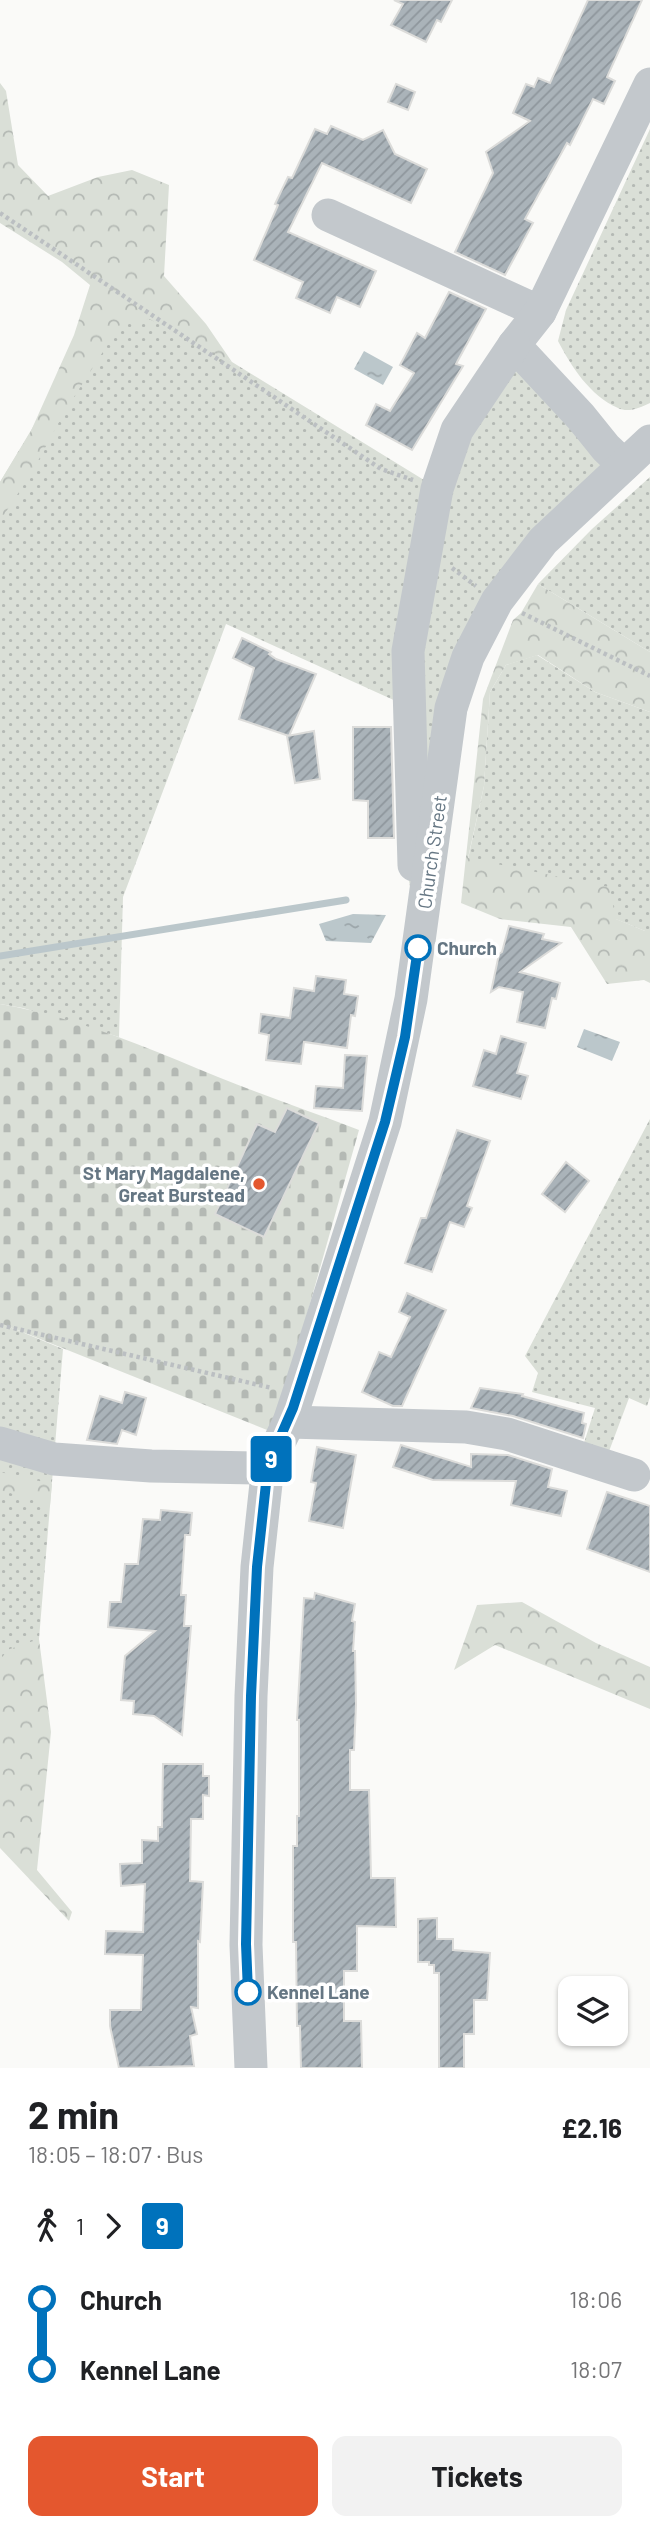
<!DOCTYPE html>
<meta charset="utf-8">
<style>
body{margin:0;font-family:Barlow,sans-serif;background:#f2f2f2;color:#202124;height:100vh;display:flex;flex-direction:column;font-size:26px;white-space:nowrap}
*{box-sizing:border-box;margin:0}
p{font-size:23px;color:#757577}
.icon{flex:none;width:38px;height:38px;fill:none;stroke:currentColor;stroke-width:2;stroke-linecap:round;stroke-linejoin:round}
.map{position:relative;height:2068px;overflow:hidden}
.side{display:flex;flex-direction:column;background:#fff;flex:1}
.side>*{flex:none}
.badge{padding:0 14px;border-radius:5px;font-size:24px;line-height:46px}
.tools{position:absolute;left:558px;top:1976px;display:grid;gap:14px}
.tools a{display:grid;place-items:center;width:70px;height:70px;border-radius:14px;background:#fff;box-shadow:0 2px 5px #0004;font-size:35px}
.map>.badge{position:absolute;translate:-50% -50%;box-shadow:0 0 0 4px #fff}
.legs{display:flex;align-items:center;gap:10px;height:77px;padding:0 28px;font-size:23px}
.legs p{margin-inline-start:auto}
.headline{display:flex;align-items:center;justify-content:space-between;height:119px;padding:0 28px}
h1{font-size:38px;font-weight:700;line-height:52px}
.action{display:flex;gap:14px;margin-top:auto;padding:14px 28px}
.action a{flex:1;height:80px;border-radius:14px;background:#e4572e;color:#fff;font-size:28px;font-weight:700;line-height:80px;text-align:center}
.action a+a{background:#f2f2f2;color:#202124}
ul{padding:0 28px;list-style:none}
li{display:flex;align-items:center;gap:24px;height:70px;font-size:26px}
li i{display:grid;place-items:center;width:10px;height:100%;margin:0 9px;background:currentColor}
li i::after{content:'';width:18px;height:18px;margin:-9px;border:5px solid;border-radius:50%;background:#fff}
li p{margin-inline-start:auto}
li:first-child i{background:linear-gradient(#0000 50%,currentColor 0)}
li:last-child i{background:linear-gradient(currentColor 50%,#0000 0)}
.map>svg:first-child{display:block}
.grass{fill:url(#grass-dots)}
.forest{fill:url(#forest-crowns)}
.cemetery{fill:url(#cemetery-stones)}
.water{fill:url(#water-ripples)}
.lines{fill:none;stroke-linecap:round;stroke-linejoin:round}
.stream{stroke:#bbc7cb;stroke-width:7}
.building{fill:url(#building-hatch);stroke:#dcdcda;stroke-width:2}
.path{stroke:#bbbfc2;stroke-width:4.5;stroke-dasharray:3.5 3.5;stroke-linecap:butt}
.minor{stroke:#c3c8cc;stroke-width:33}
.line-1-casing{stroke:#fff;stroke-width:16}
.line-1{stroke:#0072bc;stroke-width:10}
.stop-1-dot{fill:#fff;stroke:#0072bc;stroke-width:3.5}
.poi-dot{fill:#e4572e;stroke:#fff;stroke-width:2.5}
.labels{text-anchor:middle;stroke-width:7;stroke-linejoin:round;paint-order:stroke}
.street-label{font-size:19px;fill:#657683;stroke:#fff}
.stop-label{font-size:19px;font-weight:bold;fill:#657683;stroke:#fff;text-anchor:start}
.poi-label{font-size:19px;font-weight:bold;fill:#657683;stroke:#fff;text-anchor:end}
</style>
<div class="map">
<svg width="650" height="2068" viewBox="0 0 650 2068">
<defs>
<pattern id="grass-dots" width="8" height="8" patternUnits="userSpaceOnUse" patternTransform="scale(1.75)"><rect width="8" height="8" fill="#dadfd7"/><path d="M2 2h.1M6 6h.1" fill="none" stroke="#b4b9b4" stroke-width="1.8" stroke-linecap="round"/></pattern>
<pattern id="forest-crowns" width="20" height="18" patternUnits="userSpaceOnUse" patternTransform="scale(1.75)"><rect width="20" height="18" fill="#dadfd7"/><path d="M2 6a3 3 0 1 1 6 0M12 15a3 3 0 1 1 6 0" fill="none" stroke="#b4b9b4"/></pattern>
<pattern id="cemetery-stones" width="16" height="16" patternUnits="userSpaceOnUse" patternTransform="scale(1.75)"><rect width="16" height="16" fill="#dadfd7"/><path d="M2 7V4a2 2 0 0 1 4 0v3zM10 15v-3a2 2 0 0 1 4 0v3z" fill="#b4b9b4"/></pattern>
<pattern id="water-ripples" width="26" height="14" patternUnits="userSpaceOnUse" patternTransform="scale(1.75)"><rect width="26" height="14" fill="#bbc7cb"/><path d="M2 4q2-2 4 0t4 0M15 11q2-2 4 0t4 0" fill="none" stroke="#9ca6aa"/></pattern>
<pattern id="building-hatch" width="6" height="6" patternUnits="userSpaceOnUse" patternTransform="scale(1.75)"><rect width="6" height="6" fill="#aab3b9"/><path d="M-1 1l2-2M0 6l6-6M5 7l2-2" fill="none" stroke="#8e969c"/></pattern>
</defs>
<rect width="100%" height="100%" fill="#fafaf8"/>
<!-- grass -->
<g class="grass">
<path d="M650,129v274c-10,5 -22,10 -32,5 -28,-12 -47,-42 -60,-67l8,-31z"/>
<path d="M115,290l322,198 77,-143 110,120 -127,136 -83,306 -5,-26 -11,-179 -172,-78 -103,273 -4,140 -96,-29 -23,-4v-522z"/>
<path d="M650,477v175l-112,-68 54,-55z"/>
<path d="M537,655l58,37 55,20v219h-5l-177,-72 16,-73 6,-94 16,-27z"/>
<path d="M650,1119v278l-3,9 -18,-8 -21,56 -25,-8 12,-38 -63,-16 6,-19 -13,-17z"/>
<path d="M0,1323l63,26 -24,290 -7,236 -32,-45z"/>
</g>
<!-- forest -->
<g class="forest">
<path d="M0,83l6,8 12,74 30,31 50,-19 34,-7 37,15 -5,91 42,48 26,38 -83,-43 -27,3 -57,89 -33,61 -32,49v-39l30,-49 44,-98 16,-50 -28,-23 -62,-39z"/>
<path d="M538,584l112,68v60l-55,-20 -57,-37 -32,10 -16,27 -6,94 -16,72 141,29 7,32 29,12h5v52l-6,-3 -37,4 -36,-57 -71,-8 -39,-16 22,-204 30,-79 8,-7z"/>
<path d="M0,1472l52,12 -2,21 -50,-15z"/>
<path d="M522,1602l74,41 54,24v42l-155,-64 -41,25 23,-65z"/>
<path d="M39,1639l12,93 -14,138 35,42 -3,9 -69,-73v-187l7,-11z"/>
</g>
<!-- cemetery -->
<path class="cemetery" d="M0,1004c76,13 148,44 218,73 47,19 94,35 141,53l-74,262 -3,44 -282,-113z"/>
<!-- water -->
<g class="water">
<path d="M364,351l29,16 -10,18 -29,-16z"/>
<path d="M353,914l33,1 -15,28 -45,-2 -7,-17z"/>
<path d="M584,1029l36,13 -8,19 -35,-14z"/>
</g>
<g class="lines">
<!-- stream -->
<path class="stream" d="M0,956l346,-56"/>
</g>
<!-- building -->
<g class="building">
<path d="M394,0h58l-11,22 -4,-2 -11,22 -35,-17 12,-21z"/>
<path d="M588,0h54l-35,77 8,4 -11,23 -11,-5 -23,46 -3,-2 -42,76 8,4 -28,52 -50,-23 38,-79 -7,-21 44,-31 -17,-8 13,-29 8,3 4,-9 12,5z"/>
<path d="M396,84l19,8 -7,18 -20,-8z"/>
<path d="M331,126l32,14 20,-10 12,24 32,15 -16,34 -89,-40 -34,69 88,39 -16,36 -23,-10 -7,16 -34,-15 7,-16 -49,-22 24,-55 -3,-1 13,-27 4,1 23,-49 12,5z"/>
<path d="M449,292l37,17 -30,55 7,2 -51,84 -46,-25 10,-21 14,7 24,-38 -14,-8 17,-32 8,5z"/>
<path d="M242,638l29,14 -2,2 7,5 40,15 -27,62 -50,-17 15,-51 -21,-10z"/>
<path d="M353,727h38l3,111h-26v-37l-15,-1z"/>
<path d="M314,731l6,48 -25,4 -8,-47z"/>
<path d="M509,926l35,8 -2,5 19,4 -41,29 40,11 -4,16 -4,-1 -7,30 -28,-6 6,-30 -24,-5 -8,5 8,-38 3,-2z"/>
<path d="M316,976l30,4 -2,14 14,2 -3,20 -4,-1 -4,33 -43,-6 -3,22 -35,-4 3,-25 -10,-2 2,-19 29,4 4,-30 20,3z"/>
<path d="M501,1036l25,7 -9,30 11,3 -7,23 -48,-13 11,-36 12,4z"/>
<path d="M345,1055l22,1 -5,55 -48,-3 2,-22 27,2z"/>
<path d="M287,1108l32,15 -55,114 -49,-23 42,-90 18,8z"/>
<path d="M457,1130l33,11 -23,65 5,2 -8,19 -14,-5 -18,50 -27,-9 16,-45h5z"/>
<path d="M566,1162l23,19 -24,31 -23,-18z"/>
<path d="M407,1293l39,17 -44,96h-9l-31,-14 17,-40 12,5 19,-40 -11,-5z"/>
<path d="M480,1388l43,6 -1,2 62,17 -2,10 4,1 -3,14 -70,-22 -42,-8z"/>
<path d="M125,1392l21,6 -10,37 -14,-5 -5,14 -30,-4 13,-44 22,7z"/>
<path d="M401,1445l70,22v-13l37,1 44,14 -4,18 19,4 -6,25 -50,-11 5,-24 -83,-1 -40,-13z"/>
<path d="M317,1447l39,8 -13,73 -34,-7 7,-38 -5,-1z"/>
<path d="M607,1492l43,14v66l-63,-23z"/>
<path d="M161,1510l31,3 -2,22h-5l-4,60h5l-2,31h7l-9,109 -28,-19 -21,-2 1,-13 -13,-1 4,-44 30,-25 -47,-4 2,-25h11l4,-38h13l5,-45 17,1z"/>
<path d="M315,1593l40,11 -3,17 3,1 -2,29h2l1,54 -2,45h-4v40h19l2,88h24l1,49 -39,-1v45h-13v50h17l1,47h-61l-1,-42h-3l-1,-84h-3v-96h4v-30h2v-96h-2l7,-122 10,1z"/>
<path d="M163,1764h40v12h6v20l-6,-1v24h-12l-1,62 13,1 -3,60 -2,-1v67l-7,-1 6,27 -7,2 4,30 -75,2 -9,-42v-16h31l2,-55 -38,-1 1,-23 37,1 2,-48 -24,2 -1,-22 22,-1v-23l16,1v-14h4z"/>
<path d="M437,1918v21h16v11l37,3 -3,47h-13v34h-10v34h-25v-95h-5v-8h-5v-3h-11v-43z"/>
</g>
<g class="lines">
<!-- path -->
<g class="path">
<path d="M0,213l381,256 32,11"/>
<path d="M452,568l24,18"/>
<path d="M522,613l128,63"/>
<path d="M0,1325l272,63"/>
</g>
<!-- minor -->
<g class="minor">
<path d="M328,215l212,97"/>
<path d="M624,465l-18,-17 -25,-31 -67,-72 26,-33 110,-228"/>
<path d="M414,865l-6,-214 29,-162 20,-59 57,-85"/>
<path d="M289,1422l177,5 41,7 127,41"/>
<path d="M0,1443l54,16 97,7 108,2 9,-3"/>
<path d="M251,2068l-5,-123 5,-249 6,-129 11,-102 21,-43 9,-27 87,-273 26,-123 40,-291 17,-51 29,-56 46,-60 107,-100"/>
</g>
</g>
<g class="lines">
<!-- line-1 casing -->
<g class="line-1-casing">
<path id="line-1" d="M248,1992l-2,-48 5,-248 6,-129 11,-102 25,-57 92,-286 20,-85 13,-89"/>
</g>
<!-- line-1 -->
<use href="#line-1" class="line-1"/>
</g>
<!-- markers -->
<g class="stop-1-dot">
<circle cx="418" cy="948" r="12"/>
<circle cx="248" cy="1992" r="12"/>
</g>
<circle class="poi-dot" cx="259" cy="1184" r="7"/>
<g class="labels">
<!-- street labels -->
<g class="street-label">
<text transform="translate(432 852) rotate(-82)" y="7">Church Street</text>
</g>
<!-- stop labels -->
<g class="stop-label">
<text x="437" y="955">Church</text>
<text x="267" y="1999">Kennel Lane</text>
</g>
<!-- poi labels -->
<g class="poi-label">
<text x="245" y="1180">St Mary Magdalene,<tspan x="245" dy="22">Great Burstead</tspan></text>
</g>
</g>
</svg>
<div class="tools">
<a><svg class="icon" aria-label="layers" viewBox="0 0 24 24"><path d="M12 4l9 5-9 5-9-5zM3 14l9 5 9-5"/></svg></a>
</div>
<b class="badge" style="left:271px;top:1459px;background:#0072bc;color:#fff">9</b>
</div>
<section class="side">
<div class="headline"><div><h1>2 min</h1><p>18:05 – 18:07 · Bus</p></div><b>£2.16</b></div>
<div class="legs"><svg class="icon" aria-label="walk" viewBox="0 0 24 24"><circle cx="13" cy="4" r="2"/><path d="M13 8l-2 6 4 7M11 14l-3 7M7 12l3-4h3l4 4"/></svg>1<svg class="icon" aria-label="forward" viewBox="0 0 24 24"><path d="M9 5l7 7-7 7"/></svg><b class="badge" style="background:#0072bc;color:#fff">9</b></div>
<ul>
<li><i style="color:#0072bc"></i><b>Church</b><p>18:06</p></li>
<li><i style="color:#0072bc"></i><b>Kennel Lane</b><p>18:07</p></li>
</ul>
<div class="action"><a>Start</a><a>Tickets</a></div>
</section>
